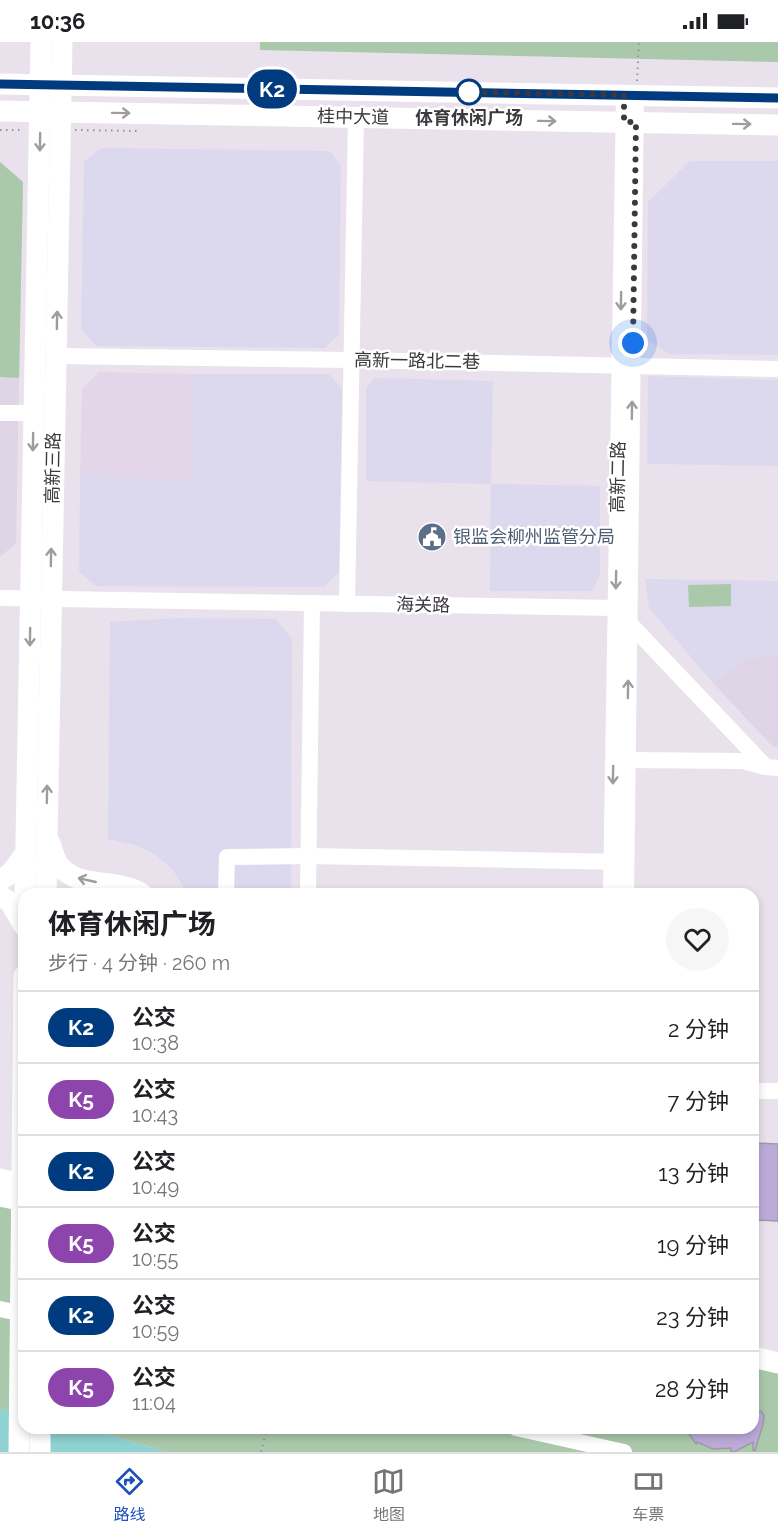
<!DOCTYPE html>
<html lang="zh">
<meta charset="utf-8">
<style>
body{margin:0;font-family:Raleway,"Noto Sans SC",sans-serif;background:#f6f6f6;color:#202124;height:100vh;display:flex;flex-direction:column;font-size:22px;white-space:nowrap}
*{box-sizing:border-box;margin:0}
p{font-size:20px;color:#757577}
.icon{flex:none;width:33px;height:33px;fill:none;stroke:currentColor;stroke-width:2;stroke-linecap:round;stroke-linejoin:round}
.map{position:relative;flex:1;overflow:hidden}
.panel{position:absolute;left:18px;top:846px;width:741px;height:546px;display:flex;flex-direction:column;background:#fff;border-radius:18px;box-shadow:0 3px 9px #0003}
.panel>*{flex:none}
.badge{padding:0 12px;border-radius:20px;font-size:21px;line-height:39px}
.you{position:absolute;width:30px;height:30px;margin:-15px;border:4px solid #fff;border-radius:50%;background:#1a73e8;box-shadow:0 0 0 9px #1a73e833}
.map>.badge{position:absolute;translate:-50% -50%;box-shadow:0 0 0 3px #fff}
.round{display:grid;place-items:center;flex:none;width:63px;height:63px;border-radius:32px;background:#f6f6f6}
.headline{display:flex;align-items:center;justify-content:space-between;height:102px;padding:0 30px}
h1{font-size:28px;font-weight:700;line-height:45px}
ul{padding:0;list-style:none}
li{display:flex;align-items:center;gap:18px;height:72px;padding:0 30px;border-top:2px solid #e0e0e0}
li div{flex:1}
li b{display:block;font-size:22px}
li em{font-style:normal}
li .badge{min-width:66px;font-weight:700;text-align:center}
.status{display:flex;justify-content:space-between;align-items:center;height:42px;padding:0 30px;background:#fff;direction:ltr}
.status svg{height:16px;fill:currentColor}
.menu{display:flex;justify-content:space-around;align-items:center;height:84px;border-top:2px solid #e0e0e0;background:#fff;font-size:16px;color:#757577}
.menu a{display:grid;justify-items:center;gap:3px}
.menu .on{color:#1e4fbc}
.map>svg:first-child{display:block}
.commercial{fill:#dcd8ee}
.industrial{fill:#e4d6e9}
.built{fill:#e0d5e6}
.green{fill:#aac8aa}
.water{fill:#8ed2d2}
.building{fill:#bcabd9;stroke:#9f9ba6;stroke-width:1.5}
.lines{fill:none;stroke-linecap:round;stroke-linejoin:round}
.path{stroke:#97929a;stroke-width:2;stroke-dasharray:1.5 4.5;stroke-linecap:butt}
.minor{stroke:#fff;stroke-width:16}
.major{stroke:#fff;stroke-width:21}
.oneway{stroke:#9e9c9e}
.line-casing{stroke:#fff;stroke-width:14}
.line{stroke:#003b80;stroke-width:9}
.walk{stroke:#3c393e;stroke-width:6;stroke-dasharray:0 10.8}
.stop-dot{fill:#fff;stroke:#003b80;stroke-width:3}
.labels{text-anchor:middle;stroke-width:5;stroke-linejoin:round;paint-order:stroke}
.street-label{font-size:18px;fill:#3c393e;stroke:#fff}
.stop-label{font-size:18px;font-weight:bold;fill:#3c393e;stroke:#fff}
.service-label{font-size:18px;fill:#4e5e75;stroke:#fff;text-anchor:start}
</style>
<div class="status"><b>10:36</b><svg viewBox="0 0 49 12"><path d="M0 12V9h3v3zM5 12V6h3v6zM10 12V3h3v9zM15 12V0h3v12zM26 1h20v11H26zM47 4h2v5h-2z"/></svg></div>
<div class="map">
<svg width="778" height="1410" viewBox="0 0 778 1410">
<rect width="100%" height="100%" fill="#e9e2ed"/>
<!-- commercial -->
<g class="commercial">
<path d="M101,106l229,3 11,15 -2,168 -14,14 -229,-2 -15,-17 3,-167z"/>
<path d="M690,119h88v194l-109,-1 -22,-14 1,-138z"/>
<path d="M192,332h137l13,15 -3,183 -15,15 -228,-1 -17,-14 1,-96 112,3z"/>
<path d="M648,334l130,4v86l-131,-2z"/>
<path d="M374,336l119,3 -2,103 109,2v89l-8,16h-102l1,-107 -125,-3v-93z"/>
<path d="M645,537l133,2v75l-34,2 -30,26 -65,-76z"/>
<path d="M178,576l98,1 16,20 -1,255h-105l-1,-4 -12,-20 -19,-16 -18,-9 -28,-6 2,-217z"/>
</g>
<!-- industrial -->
<path class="industrial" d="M99,330l93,2v105l-112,-3 2,-87z"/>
<!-- built -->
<g class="built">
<path d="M0,120l23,20 -7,361 -16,14z"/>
<path d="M778,614v91h-5l-59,-63 30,-26z"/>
</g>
<!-- green -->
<g class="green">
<path d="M260,0h518v20l-518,-12z"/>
<path d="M0,120l23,20 -4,196 -19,-1z"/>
<path d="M731,542v22l-42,1 -1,-22z"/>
<path d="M0,1154l24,5v212l-24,-4z"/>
<path d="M753,1315l25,6v89h-611l-81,-24h667z"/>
</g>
<!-- water -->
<path class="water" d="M0,1367l24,4v15h62l81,24h-167z"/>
<!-- building -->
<g class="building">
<path d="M753,1101l25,1v77l-25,-1z"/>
<path d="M761,1369l3,5 -1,8 -8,27 -2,-1v-8l-19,10h-3v-4l-18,1 -16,-7 -1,2 -11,-16h68v-15z"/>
</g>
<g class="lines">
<!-- path -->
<g class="path">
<path d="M637,39l2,-39"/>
<path d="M0,88h24"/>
<path d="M75,88l63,1"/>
<path d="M261,1410l6,-24"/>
</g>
<!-- minor -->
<g class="minor">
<path d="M56,314l297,4 425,9"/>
<path d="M0,371h34"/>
<path d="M0,556l615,10 151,159 12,1"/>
<path d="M347,562l9,-487"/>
<path d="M628,718l115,1 22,6"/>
<path d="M226,852l1,-37 82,-1 313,6"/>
<path d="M308,852l4,-291"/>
<path d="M611,852l13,-799"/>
<path d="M626,852l10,-799"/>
<path d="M753,1049h25"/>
<path d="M0,1267l24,5"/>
<path d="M516,1386l108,24"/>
</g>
<!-- major -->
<g class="major">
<path d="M0,42l778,14"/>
<path d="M0,69l778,14"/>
<path d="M49,799c3,7 5,17 9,23 20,27 59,13 84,30"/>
<path d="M0,838l10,-6 16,-21"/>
<path d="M25,852l16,-852"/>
<path d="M46,852l16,-852"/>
<path d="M0,854l10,6 14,24"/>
<path d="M0,1137l24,6"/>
<path d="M0,1154l24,5"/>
<path d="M753,1315l25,6"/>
<path d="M19,1410l5,-476"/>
<path d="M40,1410v-24"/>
</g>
</g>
<!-- one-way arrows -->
<defs><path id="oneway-shaft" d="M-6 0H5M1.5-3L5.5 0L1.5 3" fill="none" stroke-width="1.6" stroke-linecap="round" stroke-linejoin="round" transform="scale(1.5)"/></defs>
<g class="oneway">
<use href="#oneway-shaft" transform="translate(121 71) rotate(1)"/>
<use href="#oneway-shaft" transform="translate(547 79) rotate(1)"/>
<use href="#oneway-shaft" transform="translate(742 82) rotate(1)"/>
<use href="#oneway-shaft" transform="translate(40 100) rotate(91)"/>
<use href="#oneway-shaft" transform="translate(621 259) rotate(91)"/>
<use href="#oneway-shaft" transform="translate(57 278) rotate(-89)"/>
<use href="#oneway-shaft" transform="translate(632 368) rotate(-89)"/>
<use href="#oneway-shaft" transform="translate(33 400) rotate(91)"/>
<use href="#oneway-shaft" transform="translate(51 515) rotate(-89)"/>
<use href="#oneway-shaft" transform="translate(616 538) rotate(91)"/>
<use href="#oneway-shaft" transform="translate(30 595) rotate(91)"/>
<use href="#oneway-shaft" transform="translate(628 647) rotate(-89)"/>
<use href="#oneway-shaft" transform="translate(613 733) rotate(91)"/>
<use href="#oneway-shaft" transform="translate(47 752) rotate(-89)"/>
<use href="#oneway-shaft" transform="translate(87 838) rotate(-167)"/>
</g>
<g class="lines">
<!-- line casing -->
<g class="line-casing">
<path id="line" d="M0,42l778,14"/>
</g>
<!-- line -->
<use href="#line" class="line"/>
<!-- walk -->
<path class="walk" d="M469,50h-3l158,3v27h12l-3,221"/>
</g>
<!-- icons -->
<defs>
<g id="civic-disc" transform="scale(1.5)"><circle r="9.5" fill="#5c6f8a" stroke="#fff"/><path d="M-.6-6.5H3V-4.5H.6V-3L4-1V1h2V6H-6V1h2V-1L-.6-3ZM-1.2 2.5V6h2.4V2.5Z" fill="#fff"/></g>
</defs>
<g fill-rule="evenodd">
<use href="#civic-disc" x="432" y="495"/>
</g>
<!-- markers -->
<circle class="stop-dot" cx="469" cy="50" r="12"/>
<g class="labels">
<!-- street labels -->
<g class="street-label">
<text transform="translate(353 75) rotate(1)" y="6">桂中大道</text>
<text transform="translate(417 319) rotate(1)" y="6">高新一路北二巷</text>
<text transform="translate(53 426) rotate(-89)" y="6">高新三路</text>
<text transform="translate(618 435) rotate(-89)" y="6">高新二路</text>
<text transform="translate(423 563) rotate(1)" y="6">海关路</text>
</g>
<!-- stop labels -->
<g class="stop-label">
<text x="469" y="82">体育休闲广场</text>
</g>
<!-- service labels -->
<g class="service-label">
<text x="453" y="501">银监会柳州监管分局</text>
</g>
</g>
</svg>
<div class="you" style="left:633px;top:301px"></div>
<b class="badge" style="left:272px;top:47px;background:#003b80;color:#fff">K2</b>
<section class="panel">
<div class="headline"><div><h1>体育休闲广场</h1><p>步行 · 4 分钟 · 260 m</p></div><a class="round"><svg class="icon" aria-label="heart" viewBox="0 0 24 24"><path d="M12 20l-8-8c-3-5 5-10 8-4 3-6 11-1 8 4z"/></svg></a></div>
<ul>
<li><span class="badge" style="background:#003b80;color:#fff">K2</span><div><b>公交</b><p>10:38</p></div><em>2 分钟</em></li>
<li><span class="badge" style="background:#8e44ad;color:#fff">K5</span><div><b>公交</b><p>10:43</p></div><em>7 分钟</em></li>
<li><span class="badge" style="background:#003b80;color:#fff">K2</span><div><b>公交</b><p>10:49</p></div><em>13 分钟</em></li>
<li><span class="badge" style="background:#8e44ad;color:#fff">K5</span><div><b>公交</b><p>10:55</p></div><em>19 分钟</em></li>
<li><span class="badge" style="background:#003b80;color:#fff">K2</span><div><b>公交</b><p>10:59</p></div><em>23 分钟</em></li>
<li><span class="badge" style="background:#8e44ad;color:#fff">K5</span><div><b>公交</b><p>11:04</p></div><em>28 分钟</em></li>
</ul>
</section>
</div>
<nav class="menu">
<a class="on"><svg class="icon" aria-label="directions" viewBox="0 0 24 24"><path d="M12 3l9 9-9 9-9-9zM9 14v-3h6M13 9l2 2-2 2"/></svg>路线</a>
<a><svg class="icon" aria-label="map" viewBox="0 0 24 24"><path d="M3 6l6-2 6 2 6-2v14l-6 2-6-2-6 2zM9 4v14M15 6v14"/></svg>地图</a>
<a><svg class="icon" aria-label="tickets" viewBox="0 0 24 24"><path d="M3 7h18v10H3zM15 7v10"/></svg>车票</a>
</nav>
